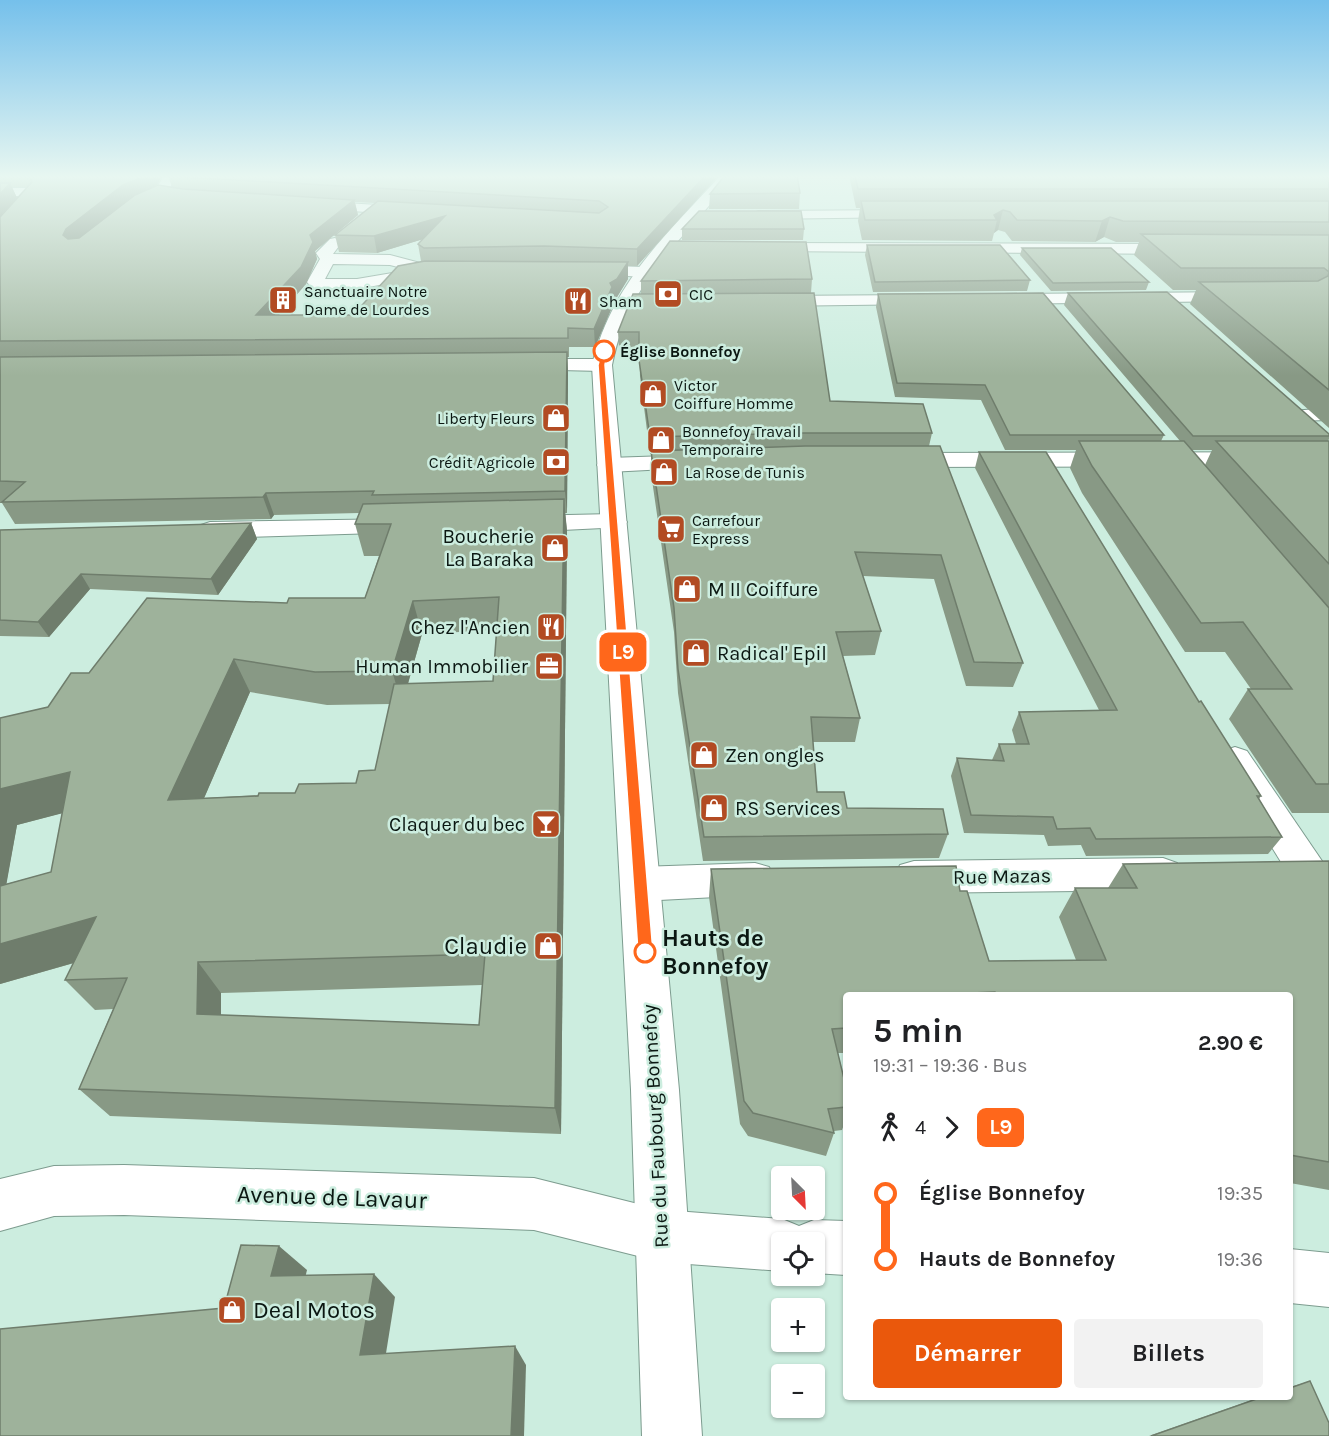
<!DOCTYPE html>
<html lang="fr">
<meta charset="utf-8">
<style>
body{margin:0;font-family:Karla,sans-serif;background:#f2f2f2;color:#202124;height:100vh;display:flex;flex-direction:column;font-size:22px;white-space:nowrap}
*{box-sizing:border-box;margin:0}
p{font-size:20px;color:#757577}
.icon{flex:none;width:33px;height:33px;fill:none;stroke:currentColor;stroke-width:2;stroke-linecap:round;stroke-linejoin:round}
.map{position:relative;flex:1;overflow:hidden}
.sheet{position:absolute;left:843px;top:992px;width:450px;height:408px;display:flex;flex-direction:column;background:#fff;border-radius:6px;box-shadow:0 2px 4px #0004}
.sheet>*{flex:none}
.badge{padding:0 12px;border-radius:9px;font-size:21px;line-height:39px}
.needle{width:39px;rotate:156deg}
.tools{position:absolute;left:771px;top:1166px;display:grid;gap:12px}
.tools a{display:grid;place-items:center;width:54px;height:54px;border-radius:6px;background:#fff;box-shadow:0 2px 4px #0004;font-size:30px}
.map>.badge{position:absolute;translate:-50% -50%;box-shadow:0 0 0 3px #fff}
.legs{display:flex;align-items:center;gap:9px;height:66px;padding:0 30px;font-size:20px}
.legs p{margin-inline-start:auto}
.overview{display:flex;align-items:center;justify-content:space-between;height:102px;padding:0 30px}
h1{font-size:33px;font-weight:700;line-height:45px}
.cta{display:flex;gap:12px;margin-top:auto;padding:12px 30px}
.cta a{flex:1;height:69px;border-radius:6px;background:#ea580c;color:#fff;font-size:24px;font-weight:700;line-height:69px;text-align:center}
.cta a+a{background:#f2f2f2;color:#202124}
ul{padding:0 30px;list-style:none}
li{display:flex;align-items:center;gap:21px;height:66px;font-size:22px}
li i{display:grid;place-items:center;width:9px;height:100%;margin:0 8px;background:currentColor}
li i::after{content:'';width:15px;height:15px;margin:-8px;border:4px solid;border-radius:50%;background:#fff}
li p{margin-inline-start:auto}
li:first-child i{background:linear-gradient(#0000 50%,currentColor 0)}
li:last-child i{background:linear-gradient(currentColor 50%,#0000 0)}
.map>svg:first-child{display:block}
.lines{fill:none;stroke-linecap:round;stroke-linejoin:round}
.minor-casing{stroke:#7d9c8f;stroke-width:2}
.tertiary-casing{stroke:#7d9c8f;stroke-width:2}
.primary-casing{stroke:#7d9c8f;stroke-width:2}
.minor{fill:#fff;fill-rule:evenodd}
.tertiary{fill:#fff;fill-rule:evenodd}
.primary{fill:#fff;fill-rule:evenodd}
.wall{fill:#889985;fill-rule:evenodd}
.shaded-wall{fill:#6f7d6c}
.building{fill:#9eb29b;stroke:#6f7d6c;stroke-width:1.5;fill-rule:evenodd}
.line-1{fill:#ff671b;stroke:#fff;stroke-width:1.5}
.stop-1-dot{fill:#fff;stroke:#ff671b;stroke-width:3}
.labels{text-anchor:middle;stroke-width:5;stroke-linejoin:round;paint-order:stroke}
.far-poi-label{font-size:16px;fill:#0b1712;stroke:#cceddf;text-anchor:start}
.far-stop-label{font-size:16px;font-weight:bold;fill:#0b1712;stroke:#cceddf;text-anchor:start}
.poi-label{font-size:20px;fill:#0b1712;stroke:#cceddf;text-anchor:end}
.street-label{font-size:20px;fill:#0b1712;stroke:#cceddf}
.near-stop-label{font-size:24px;font-weight:bold;fill:#0b1712;stroke:#cceddf;text-anchor:start}
.near-poi-label{font-size:24px;fill:#0b1712;stroke:#cceddf;text-anchor:end}
.near-street-label{font-size:24px;fill:#0b1712;stroke:#cceddf}
</style>
<div class="map">
<svg width="1329" height="1436" viewBox="0 0 1329 1436">
<rect width="100%" height="100%" fill="#cceddf"/>
<g class="lines">
<!-- minor casing -->
<g class="minor-casing">
<g id="minor">
<path d="M164,175h12l-7,15 28,5 7,4 -7,4 -41,-7 -2,-3z"/>
<path d="M0,188h29l5,1 3,6 -32,38 -5,1v-13l22,-25h-22z"/>
<path d="M311,201l101,6 7,4 -7,4 -106,-7 -2,-3z"/>
<path d="M904,210l7,4 -2,3 -151,2 -7,-4 7,-4z"/>
<path d="M335,238l7,4 -9,12 57,1 34,9 14,7 -8,5 -73,13 -45,-1 -5,-6 13,-23 -4,-6 14,-14zM333,264l57,1 20,5 -53,9h-32z"/>
<path d="M763,243l419,1 8,5 -8,5 -424,-3 -3,-3z"/>
<path d="M583,265l61,2 8,5 -8,5 -67,-4 -2,-3z"/>
<path d="M1239,292l9,5 -3,4 -242,3 -9,-5 9,-5z"/>
<path d="M921,295l9,5 -3,4 -155,2 -9,-5 9,-5z"/>
<path d="M524,359h78l10,6 -10,6 -85,-2 -3,-4z"/>
<path d="M1329,408v12l-37,1 -3,-5 3,-5z"/>
<path d="M1329,452v14l-428,1 -8,-2 -4,-5 4,-5 8,-2z"/>
<path d="M697,455l8,2 4,5 -4,5 -96,5 -8,-2 -4,-5 4,-5 8,-2z"/>
<path d="M614,514l9,3 4,5 -4,5 -101,5 -9,-3 -4,-5 4,-5 9,-3z"/>
<path d="M402,519l9,3 4,5 -4,5 -201,6 -9,-3 -4,-5 4,-5 9,-3z"/>
<path d="M1235,747l12,4 75,110 5,11 -5,11 -14,5 -14,-5 -76,-123 5,-9z"/>
<path d="M1163,858l14,5 5,11 -5,11 -14,5 -249,3 -14,-4 -6,-12 6,-12 14,-4z"/>
<path d="M755,863l14,4 6,12 -6,12 -14,4 -115,6 -14,-5 -6,-12 6,-12 14,-5z"/>
<path d="M662,1210l120,9 17,7 15,-6 32,1v54l-32,-2v-31h-32v29l-120,-9 -19,-7 -7,-19 7,-19z"/>
<path d="M1290,1249l39,4v54l-39,-4z"/>
</g>
</g>
<!-- tertiary casing -->
<g class="tertiary-casing">
<path id="tertiary" d="M124,1165l410,13 128,32 19,7 7,19 -7,19 -19,7 -128,-32 -410,-15 -70,1 -54,15v-52l54,-13z"/>
</g>
<!-- primary casing -->
<g class="primary-casing">
<path id="primary" d="M721,175h13c-51,68 -104,100 -122,190l67,725 23,346h-60l-11,-346 -39,-725c20,-82 74,-130 129,-190z"/>
</g>
<!-- minor -->
<use href="#minor" class="minor"/>
<!-- tertiary -->
<use href="#tertiary" class="tertiary"/>
<!-- primary -->
<use href="#primary" class="primary"/>
</g>
<!-- wall -->
<g class="wall">
<path d="M0,175h163l-6,10 15,2 -4,-12h551l-82,91h-9v13l-11,18 -4,3v5l-18,42h-26v10h-2l1,15 -1,141h-2l2,18 -6,603 -451,-18 -31,-27 34,-80 -18,1 -30,-30 9,-17 -74,21v-266l48,-11 41,-34 198,-70 78,-5 14,-42h-15l-9,-32 4,-11 -85,2 -3,4 -256,5 -13,-21h-2zM12,187h16l-11,11zM355,202l20,1 -40,32 4,17 38,1 46,-14 -5,5 3,17 1,1 -69,53h-74l27,-31 11,-25 -2,-8 43,-36zM497,630l-4,51 -85,3 14,-50zM250,692l77,13 63,-1 -15,66 -19,13 -61,10 -91,5zM62,813l-11,59 -45,12 11,-59zM482,985l-3,40 -258,-10v-22z"/>
<path d="M849,175h480v253l-139,-124 6,-14h-23l-39,-35 5,-13h-23l-12,-5 -9,5 -83,-1 -7,-9 -7,-2 -4,3 -2,8 -130,-1 -4,-19 2,-13h-4z"/>
<path d="M800,193l-1,16h-90l1,-15z"/>
<path d="M682,229h122l-1,11h-121z"/>
<path d="M867,245l163,35 -3,11 -154,1 -8,-37z"/>
<path d="M1022,248l127,34 -3,8 -95,1 -31,-36z"/>
<path d="M812,279l-1,14 19,108 102,32 -3,13 94,217 -10,24 -47,-1 -32,-107 -71,-3 18,55 -6,24 -32,1 17,62 -5,24h-42l4,50 30,16 101,26 -9,24 -236,3 -25,-168 -4,-61 -23,-159v-19h-1l-10,-78 -1,-28h-20l-1,-16 23,-38v-13z"/>
<path d="M1068,293l261,141v5l-1,2h1v372h-37l-63,-94 19,-30h3l-26,-37h-40l-103,-159 -12,-25 6,-18h-71l-24,-50 -86,-3 -19,-90 2,-13 286,141 -3,6h19l-116,-136zM1191,450h21l-7,15z"/>
<path d="M979,452l220,250 62,94 -2,3 23,38 -14,17 -182,2 -5,-11 -33,1 -4,-11 -80,-2 -13,-57 6,-18 35,2 7,-16h17l-4,-14 7,-18 80,-2 -124,-242z"/>
<path d="M251,523l6,16 -39,56 -128,-6 -41,48 -49,-1v-106z"/>
<path d="M1329,861v329l-39,-7v-189h-444v59h-8l8,34v32l-4,11 -8,1v2l-8,23 -78,-20 -8,-12 -31,-227 2,-28 249,22 29,70 87,-1 -17,-43 16,-29h33l15,-24z"/>
<path d="M1310,1381l19,55h-180l114,-40h27v-9z"/>
</g>
<!-- shaded-wall -->
<g class="shaded-wall">
<path d="M148,175h15l-9,14 -84,63 -7,-17 3,-6 57,-44z"/>
<path d="M706,175h13l-82,91v-17z"/>
<path d="M10,183l7,15 -17,20v-24z"/>
<path d="M354,200l4,15 -43,36 2,8 -11,25 -44,50 -6,-19 54,-80z"/>
<path d="M1003,210l-5,20 -4,3 3,-13 -3,-5z"/>
<path d="M445,216l2,16 -70,21 -3,-17z"/>
<path d="M1110,217l-6,20 -9,5 7,-21z"/>
<path d="M628,262v17l-11,18 -4,3v5l-18,42 -1,-18 16,-46z"/>
<path d="M567,352l1,20 -1,141 -2,-22z"/>
<path d="M266,493l8,22 -3,4 -8,-22z"/>
<path d="M564,499l3,32 -6,603 -6,-26z"/>
<path d="M251,523l6,16 -39,56 -7,-16z"/>
<path d="M81,574l9,15 -41,48 -11,-15z"/>
<path d="M413,601l9,33 -20,70 -10,-33z"/>
<path d="M234,659l16,33 -61,141 -21,-33z"/>
<path d="M70,772l24,33 -77,20 -17,95v-131z"/>
<path d="M96,917l26,32 -122,35v-40z"/>
<path d="M198,962l23,31v51l-24,-30z"/>
<path d="M279,1246l28,24 -7,29 -29,-23z"/>
<path d="M374,1274l21,23 -12,75 -23,-17z"/>
<path d="M515,1346l11,19 -2,71h-13z"/>
</g>
<!-- building -->
<g class="building">
<path d="M29,175h119l-25,10 -57,44 -3,6 5,4 11,-1 56,-43 23,-10 25,4 171,11 -44,35 3,7 -12,25 -45,48h97l45,-49 27,-5 203,1 -11,17 -7,4 2,4 -18,42 -26,-1v10l-568,3v-124l32,-35z"/>
<path d="M174,175h532l-69,74 -93,-3 -120,2 -6,-4 27,-28 -71,20 -39,-1 43,-34 221,12 9,-6 -9,-6 -416,-24z"/>
<path d="M725,175h72l3,18 -90,1z"/>
<path d="M855,175h435l39,2v12h-471z"/>
<path d="M0,183h10l-10,11z"/>
<path d="M861,201h468v21l-206,-1 -13,-4 -8,4 -85,-1 -7,-8 -7,-2 -9,5 3,5h-132z"/>
<path d="M699,211h102l3,18h-122z"/>
<path d="M1141,234l188,1v37l-5,-4h-143z"/>
<path d="M670,241l136,1 6,37 -171,2z"/>
<path d="M867,245h133l30,35 -155,2z"/>
<path d="M1022,248h89l38,34 -96,1z"/>
<path d="M1329,272v118l-130,-108 119,-1 10,-5z"/>
<path d="M1167,292l162,142v2h-136l-125,-143z"/>
<path d="M814,293l16,108 93,3 9,29h-128l-154,4 -11,-77v-28h-21l15,-38z"/>
<path d="M1043,293l121,142h-154l-25,-50 -88,-2 -19,-89z"/>
<path d="M567,352l-2,139 -193,4 2,-4 -108,2 -3,4 -261,5 23,-20 -25,-1v-124z"/>
<path d="M1079,441h105l145,167v176h-13l-68,-95h44l-49,-67 -42,1 -109,-157z"/>
<path d="M1216,441h113v123z"/>
<path d="M805,446h135l83,217 -49,-1 -33,-107 -86,-3 26,79 -45,1 24,86 -49,-1 6,75h27l3,16 96,1 5,25 -244,3 -26,-168 -4,-61 -23,-157z"/>
<path d="M979,452h67l153,250 2,-1 60,95h-4l25,41 -186,2 -6,-11 -33,1 -4,-12 -82,-2 -14,-57 47,3 -5,-17h30l-10,-32 98,-2z"/>
<path d="M564,499l-9,609 -476,-19 48,-111 -62,2 31,-63 -96,27v-58l51,-14 19,-100 -70,17v-71l48,-11 23,-34h18l58,-75 140,5 2,-5h76l26,-74h-36l8,-20zM499,597l-6,84 -99,3 -19,86 -16,1 -3,12 -57,1 -4,9h-36l-1,3 -90,4 66,-141 81,13 77,-1 21,-70zM485,954l-6,71 -282,-11 1,-52z"/>
<path d="M251,523l-40,56 -130,-5 -43,48 -38,-2v-90z"/>
<path d="M1329,861v301l-39,-7v-161h-294l-1,-2 -48,2h-101v34l-14,1 14,58v20l-18,2 6,24 -81,-20 -9,-12 -33,-232 245,-3 4,25h7l22,70 117,-1 -31,-72h62l-14,-24z"/>
<path d="M241,1245l38,1 -8,30 103,-2 -14,81 155,-9 -4,90h-511v-107l224,-21z"/>
<path d="M1310,1381l19,42v13h-178l114,-40h25v-8z"/>
</g>
<!-- sky -->
<linearGradient id="sky" x2="0" y2="1"><stop stop-color="#75c0eb"/><stop offset="0.47" stop-color="#e8f7f1"/><stop offset="1" stop-color="#e8f7f1" stop-opacity="0"/></linearGradient>
<rect width="1329" height="376" fill="url(#sky)"/>
<!-- line-1 -->
<path class="line-1" d="M602,350l5,1 -2,14 48,587 -8,7 -7,-7 -40,-587z"/>
<!-- icons -->
<defs>
<g id="bank-square" transform="scale(1.5)"><rect x="-9" y="-9" width="18" height="18" rx="4" fill="#b24b23" stroke="#cceddf"/><path d="M-6-4H6V4H-6ZM0-2.3a2.3 2.3 0 1 0 0 4.6a2.3 2.3 0 1 0 0-4.6Z" fill="#fff"/></g>
<g id="building-square" transform="scale(1.5)"><rect x="-9" y="-9" width="18" height="18" rx="4" fill="#b24b23" stroke="#cceddf"/><path d="M-4-6H4V6H1V3H-1V6H-4ZM-2.5-4.3h1.7v1.8h-1.7ZM.8-4.3h1.7v1.8H.8ZM-2.5-1h1.7V.8h-1.7ZM.8-1h1.7V.8H.8Z" fill="#fff"/></g>
<g id="restaurant-square" transform="scale(1.5)"><rect x="-9" y="-9" width="18" height="18" rx="4" fill="#b24b23" stroke="#cceddf"/><path d="M-5-6h1v4h1v-4h1v4h1v-4h1v5L-1.5 .5V6h-2V.5L-5-1ZM5-6V6H3V1.5H1.5Q1.5-4 5-6Z" fill="#fff"/></g>
<g id="shop-square" transform="scale(1.5)"><rect x="-9" y="-9" width="18" height="18" rx="4" fill="#b24b23" stroke="#cceddf"/><path d="M-5-2.5h2.3a2.7 3.5 0 0 1 5.4 0H5L5.5 6h-11ZM-1.5-2.5h3a1.5 2.3 0 0 0-3 0Z" fill="#fff"/></g>
<g id="supermarket-square" transform="scale(1.5)"><rect x="-9" y="-9" width="18" height="18" rx="4" fill="#b24b23" stroke="#cceddf"/><path d="M-6-5.5h2.5l.6 2H6L4.5 2H-2.5L-4.4-4H-6ZM-1.5 3.2a1.3 1.3 0 1 0 .1 0ZM3 3.2a1.3 1.3 0 1 0 .1 0Z" fill="#fff"/></g>
<g id="office-square" transform="scale(1.5)"><rect x="-9" y="-9" width="18" height="18" rx="4" fill="#b24b23" stroke="#cceddf"/><path d="M-6-3h4V-5.5h4V-3h4V5H-6ZM-1-4.5V-3h2v-1.5ZM-6 0V1H6V0Z" fill="#fff"/></g>
<g id="bar-square" transform="scale(1.5)"><rect x="-9" y="-9" width="18" height="18" rx="4" fill="#b24b23" stroke="#cceddf"/><path d="M-6-5H6L.8 .8V4.5H3.5V6h-7V4.5H-.8V.8Z" fill="#fff"/></g>
</defs>
<g fill-rule="evenodd">
<use href="#bank-square" x="668" y="294"/>
<use href="#building-square" x="283" y="300"/>
<use href="#restaurant-square" x="578" y="301"/>
<use href="#shop-square" x="653" y="394"/>
<use href="#shop-square" x="556" y="418"/>
<use href="#shop-square" x="661" y="440"/>
<use href="#bank-square" x="556" y="462"/>
<use href="#shop-square" x="664" y="472"/>
<use href="#supermarket-square" x="671" y="529"/>
<use href="#shop-square" x="555" y="548"/>
<use href="#shop-square" x="687" y="589"/>
<use href="#restaurant-square" x="551" y="627"/>
<use href="#shop-square" x="696" y="653"/>
<use href="#office-square" x="549" y="666"/>
<use href="#shop-square" x="704" y="755"/>
<use href="#shop-square" x="714" y="808"/>
<use href="#bar-square" x="546" y="824"/>
<use href="#shop-square" x="548" y="946"/>
<use href="#shop-square" x="232" y="1310"/>
</g>
<!-- markers -->
<g class="stop-1-dot">
<circle cx="604" cy="351" r="10"/>
<circle cx="645" cy="952" r="10"/>
</g>
<g class="labels">
<!-- far-poi labels -->
<g class="far-poi-label">
<text x="304" y="297">Sanctuaire Notre<tspan x="304" dy="18">Dame de Lourdes</tspan></text>
<text x="689" y="300">CIC</text>
<text x="599" y="307">Sham</text>
<text x="674" y="391">Victor<tspan x="674" dy="18">Coiffure Homme</tspan></text>
<text x="535" y="424" text-anchor="end">Liberty Fleurs</text>
<text x="682" y="437">Bonnefoy Travail<tspan x="682" dy="18">Temporaire</tspan></text>
<text x="535" y="468" text-anchor="end">Crédit Agricole</text>
<text x="685" y="478">La Rose de Tunis</text>
<text x="692" y="526">Carrefour<tspan x="692" dy="18">Express</tspan></text>
</g>
<!-- far-stop labels -->
<g class="far-stop-label">
<text x="620" y="357">Église Bonnefoy</text>
</g>
<!-- poi labels -->
<g class="poi-label">
<text x="534" y="543">Boucherie<tspan x="534" dy="23">La Baraka</tspan></text>
<text x="708" y="596" text-anchor="start">M II Coiffure</text>
<text x="530" y="634">Chez l'Ancien</text>
<text x="717" y="660" text-anchor="start">Radical' Epil</text>
<text x="528" y="673">Human Immobilier</text>
<text x="725" y="762" text-anchor="start">Zen ongles</text>
<text x="735" y="815" text-anchor="start">RS Services</text>
<text x="525" y="831">Claquer du bec</text>
</g>
<!-- street labels -->
<g class="street-label">
<text transform="translate(1002 876) rotate(-1)" y="7">Rue Mazas</text>
<text transform="translate(655 1126) rotate(-93)" y="7">Rue du Faubourg Bonnefoy</text>
</g>
<!-- near-stop labels -->
<g class="near-stop-label">
<text x="662" y="946">Hauts de<tspan x="662" dy="28">Bonnefoy</tspan></text>
</g>
<!-- near-poi labels -->
<g class="near-poi-label">
<text x="527" y="954">Claudie</text>
<text x="253" y="1318" text-anchor="start">Deal Motos</text>
</g>
<!-- near-street labels -->
<g class="near-street-label">
<text transform="translate(332 1197) rotate(2)" y="8">Avenue de Lavaur</text>
</g>
</g>
</svg>
<div class="tools">
<a><svg class="needle" viewBox="-14 -14 28 28"><path d="M0-13l5 13h-10z" fill="#e53935"/><path d="M0 13l5-13h-10z" fill="#757577"/></svg></a>
<a><svg class="icon" aria-label="locate" viewBox="0 0 24 24"><circle cx="12" cy="12" r="6"/><path d="M12 2v4M12 18v4M2 12h4M18 12h4"/></svg></a>
<a>+</a>
<a>−</a>
</div>
<b class="badge" style="left:623px;top:652px;background:#ff671b;color:#fff">L9</b>
<section class="sheet">
<div class="overview"><div><h1>5 min</h1><p>19:31 – 19:36 · Bus</p></div><b>2.90 €</b></div>
<div class="legs"><svg class="icon" aria-label="walk" viewBox="0 0 24 24"><circle cx="13" cy="4" r="2"/><path d="M13 8l-2 6 4 7M11 14l-3 7M7 12l3-4h3l4 4"/></svg>4<svg class="icon" aria-label="forward" viewBox="0 0 24 24"><path d="M9 5l7 7-7 7"/></svg><b class="badge" style="background:#ff671b;color:#fff">L9</b></div>
<ul>
<li><i style="color:#ff671b"></i><b>Église Bonnefoy</b><p>19:35</p></li>
<li><i style="color:#ff671b"></i><b>Hauts de Bonnefoy</b><p>19:36</p></li>
</ul>
<div class="cta"><a>Démarrer</a><a>Billets</a></div>
</section>
</div>
